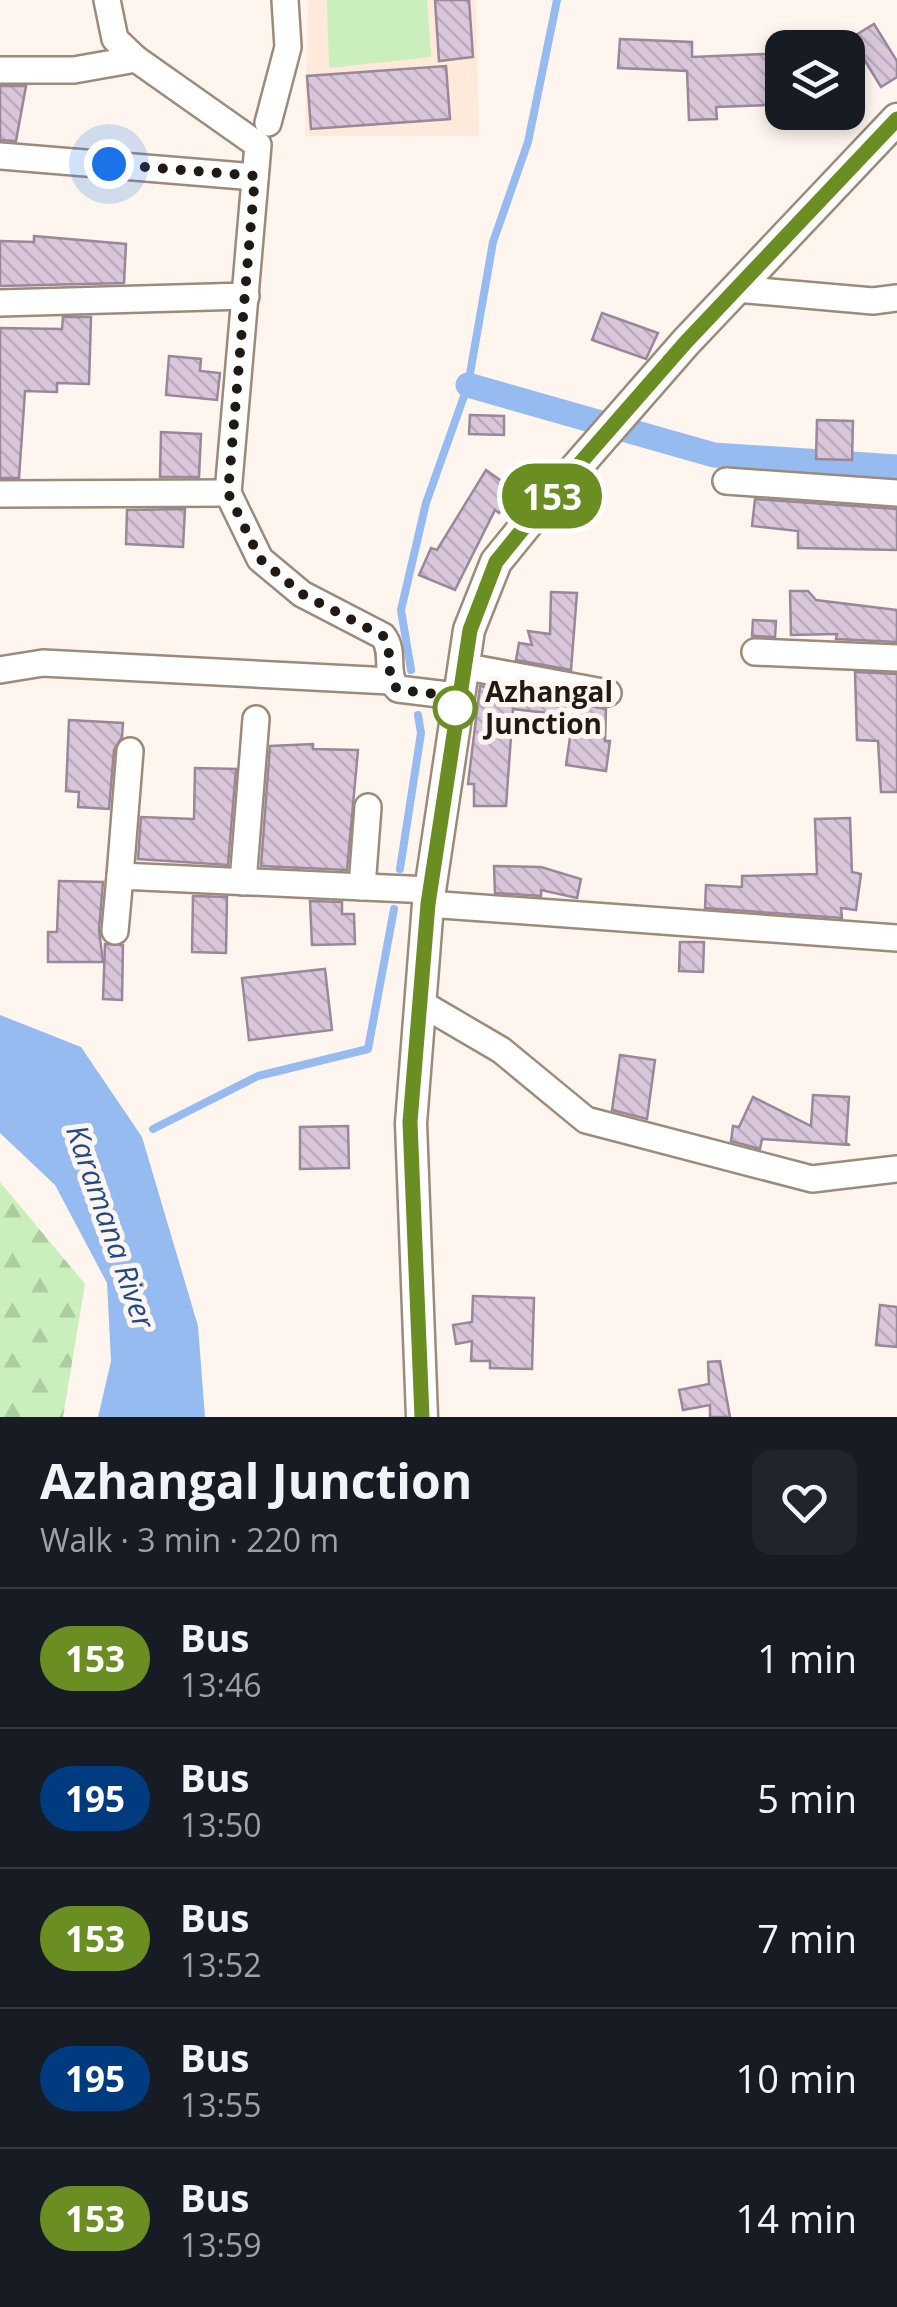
<!DOCTYPE html>
<meta charset="utf-8">
<style>
body{margin:0;font-family:"Open Sans",sans-serif;background:#20242c;color:#f1f3f6;height:100vh;display:flex;flex-direction:column;font-size:38px;white-space:nowrap}
*{box-sizing:border-box;margin:0}
p{font-size:32px;color:#9ea1a6}
.icon{flex:none;width:55px;height:55px;fill:none;stroke:currentColor;stroke-width:2;stroke-linecap:round;stroke-linejoin:round}
.map{position:relative;height:1417px;overflow:hidden}
.side{display:flex;flex-direction:column;background:#171b24;flex:1}
.side>*{flex:none}
.badge{padding:0 20px;border-radius:32px;font-size:35px;line-height:65px}
.buttons{position:absolute;left:765px;top:30px;display:grid;gap:20px}
.buttons a{display:grid;place-items:center;width:100px;height:100px;border-radius:20px;background:#171b24;box-shadow:0 5px 15px #0003;font-size:50px}
.you{position:absolute;width:50px;height:50px;margin:-25px;border:8px solid #fff;border-radius:50%;background:#1a73e8;box-shadow:0 0 0 15px #1a73e833}
.map>.badge{position:absolute;translate:-50% -50%;box-shadow:0 0 0 5px #fff}
.round{display:grid;place-items:center;flex:none;width:105px;height:105px;border-radius:20px;background:#20242c}
.summary{display:flex;align-items:center;justify-content:space-between;height:170px;padding:0 40px}
h1{font-size:48px;font-weight:700;line-height:75px}
ul{padding:0;list-style:none}
li{display:flex;align-items:center;gap:30px;height:140px;padding:0 40px;border-top:2px solid #363941}
li div{flex:1}
li b{display:block;font-size:38px}
li em{font-style:normal}
li .badge{min-width:110px;font-weight:700;text-align:center}
.map>svg:first-child{display:block}
.education{fill:#fee9da}
.green{fill:#caefbc}
.forest{fill:url(#forest-firs)}
.water{fill:#96bbf1}
.lines{fill:none;stroke-linecap:round;stroke-linejoin:round}
.stream{stroke:#96bbf1;stroke-width:8}
.canal{stroke:#96bbf1;stroke-width:25}
.building{fill:url(#building-back-hatch);stroke:#99879a;stroke-width:2.5}
.minor-casing{stroke:#9d8a78;stroke-width:30}
.major-casing{stroke:#9d8a78;stroke-width:35}
.minor{stroke:#fff;stroke-width:25}
.major{stroke:#fff;stroke-width:30}
.line-casing{stroke:#fff;stroke-width:22}
.line{stroke:#6b8e23;stroke-width:15}
.walk{stroke:#211913;stroke-width:10;stroke-dasharray:0 18}
.stop-dot{fill:#fff;stroke:#6b8e23;stroke-width:5}
.labels{text-anchor:middle;stroke-width:10;stroke-linejoin:round;paint-order:stroke}
.stop-label{font-size:28px;font-weight:bold;fill:#211913;stroke:#fef6ee;text-anchor:start}
.water-label{font-size:30px;font-style:italic;fill:#1e4b8b;stroke:#fef6ee}
</style>
<div class="map">
<svg width="897" height="1417" viewBox="0 0 897 1417">
<defs>
<pattern id="forest-firs" width="22" height="20" patternUnits="userSpaceOnUse" patternTransform="scale(2.5)"><rect width="22" height="20" fill="#caefbc"/><path d="M5 1l3.5 6h-7zM16 11l3.5 6h-7z" fill="#adcca1"/></pattern>
<pattern id="building-back-hatch" width="6" height="6" patternUnits="userSpaceOnUse" patternTransform="scale(2.5)"><rect width="6" height="6" fill="#dac6da"/><path d="M-1 5l2 2M0 0l6 6M5-1l2 2" fill="none" stroke="#bbaaba"/></pattern>
</defs>
<rect width="100%" height="100%" fill="#fef6ee"/>
<!-- education -->
<path class="education" d="M308,0h168l3,136h-174z"/>
<!-- green -->
<path class="green" d="M327,0h100l4,57 -102,11z"/>
<!-- forest -->
<path class="forest" d="M0,1182l85,102 -22,133h-63z"/>
<!-- water -->
<path class="water" d="M0,1015l81,32 61,90 56,189 7,91h-107l13,-56 -4,-78 -52,-98 -55,-52z"/>
<g class="lines">
<!-- stream -->
<g class="stream">
<path d="M411,670l-10,-60 25,-107 42,-118 25,-143 35,-100 29,-142"/>
<path d="M400,869l21,-136 -3,-18"/>
<path d="M153,1129l105,-53 110,-27 26,-140"/>
</g>
<!-- canal -->
<path class="canal" d="M468,385l246,70 183,12"/>
</g>
<!-- building -->
<g class="building">
<path d="M435,0h34l4,57 -34,4z"/>
<path d="M874,24l23,37v16l-16,10 -30,-49z"/>
<path d="M620,39l72,3v15l74,-3 2,51 -52,2 1,12 -28,1 -2,-49 -69,-3z"/>
<path d="M446,66l4,53 -139,10 -4,-53z"/>
<path d="M0,86h26l-10,55 -16,-1z"/>
<path d="M34,236l92,8 -2,39 -124,3v-45l34,1z"/>
<path d="M602,313l56,20 -12,26 -54,-19z"/>
<path d="M63,317h28l-2,67 -32,-1v9l-32,-1 -6,87h-19v-150l62,1z"/>
<path d="M169,356l32,3 -1,12 20,2 -3,27 -51,-5z"/>
<path d="M470,415l34,1v19l-35,-1z"/>
<path d="M817,420l36,1 -1,39 -36,-1z"/>
<path d="M161,432l40,2 -2,43h-39z"/>
<path d="M486,470l28,20 -15,23 -4,-3 -40,80 -36,-15 12,-27 6,2z"/>
<path d="M755,499l142,10v41l-99,-2v-17l-46,-5z"/>
<path d="M185,509l-2,38 -57,-3 1,-34z"/>
<path d="M790,591h18l8,9 81,10v32l-61,-3 1,-5 -46,1z"/>
<path d="M551,592l26,1 -6,77 -55,-10 3,-17 13,2 -4,-14 22,3z"/>
<path d="M753,620l23,1 -1,16 -23,-1z"/>
<path d="M855,672l42,2v118h-16l-3,-51 -21,-1z"/>
<path d="M480,686l86,16 -2,13 -51,-6 -7,97h-32v-22h-6z"/>
<path d="M575,703l31,6 -1,32h5l-4,30 -40,-6z"/>
<path d="M69,720l54,3 -1,14 -8,13 -5,59 -31,-2 1,-15 -13,-1z"/>
<path d="M313,744v5l45,1 -11,120 -86,-4 9,-120z"/>
<path d="M195,768l41,1 -8,96 -90,-6 3,-42 53,2z"/>
<path d="M850,818l2,54 9,2 -5,36 -15,-2 1,10 -137,-10 1,-23 36,2v-11l75,-2 -2,-55z"/>
<path d="M494,866l47,1 40,12 -4,19 -36,-8v6l-46,-3z"/>
<path d="M59,881l44,1 -4,48 4,32h-55v-30h9z"/>
<path d="M193,896l34,1 -1,56 -34,-1z"/>
<path d="M310,901l32,1v12h12l1,30 -43,1z"/>
<path d="M680,942h24l-1,30 -24,-1z"/>
<path d="M105,944l18,1 -1,55 -19,-1z"/>
<path d="M325,969l7,61 -83,10 -7,-62z"/>
<path d="M620,1055l35,5 -8,59 -35,-9z"/>
<path d="M813,1095l36,2 -3,46 4,2 -88,-6 -2,10 -29,-8 2,-15 6,1 14,-30 58,29z"/>
<path d="M348,1126l1,42 -49,1v-42z"/>
<path d="M473,1296l61,2 -2,71 -42,-1v-7h-19l1,-20 -16,3 -3,-19 19,-3z"/>
<path d="M880,1305l17,2v40l-21,-2z"/>
<path d="M720,1361l10,56h-20v-12l-27,5 -4,-20 30,-6 -1,-22z"/>
</g>
<g class="lines">
<!-- minor casing -->
<g class="minor-casing">
<g id="minor">
<path d="M107,0l8,39 21,20 122,86 -30,348 32,66 42,35 81,42c13,17 0,38 15,53l58,7"/>
<path d="M0,70h74l62,-11"/>
<path d="M268,123l20,-76 -3,-47"/>
<path d="M0,156l255,21"/>
<path d="M736,289l137,12 24,-3"/>
<path d="M0,303l246,-7"/>
<path d="M726,481l171,12"/>
<path d="M0,494l228,-1"/>
<path d="M755,652l142,6"/>
<path d="M462,666l146,27"/>
<path d="M0,670l43,-7 347,18"/>
<path d="M120,876l10,-125"/>
<path d="M243,882l13,-163"/>
<path d="M362,887l6,-80"/>
<path d="M428,904l469,34"/>
<path d="M115,931l5,-55 310,14"/>
<path d="M419,1002l82,48 85,70 226,59 85,-10"/>
</g>
</g>
<!-- major casing -->
<g class="major-casing">
<path id="major" d="M422,1417l-11,-294 17,-219 41,-274 27,-68 30,-37 160,-183 211,-223"/>
</g>
<!-- minor -->
<use href="#minor" class="minor"/>
<!-- major -->
<use href="#major" class="major"/>
</g>
<g class="lines">
<!-- line casing -->
<g class="line-casing">
<path id="line" d="M422,1417l-12,-295 18,-218 42,-274 26,-68 30,-37 160,-183 211,-223"/>
</g>
<!-- line -->
<use href="#line" class="line"/>
<!-- walk -->
<path class="walk" d="M109,164l146,12 -27,317 32,66 42,35 81,42c12,17 0,38 15,54l58,6 -1,12"/>
</g>
<!-- markers -->
<circle class="stop-dot" cx="455" cy="708" r="20"/>
<g class="labels">
<!-- stop labels -->
<g class="stop-label">
<text x="485" y="702">Azhangal<tspan x="485" dy="32">Junction</tspan></text>
</g>
<!-- water labels -->
<g class="water-label">
<text transform="translate(110 1227) rotate(71)" y="10">Karamana River</text>
</g>
</g>
</svg>
<div class="buttons">
<a><svg class="icon" aria-label="layers" viewBox="0 0 24 24"><path d="M12 4l9 5-9 5-9-5zM3 14l9 5 9-5"/></svg></a>
</div>
<div class="you" style="left:109px;top:164px"></div>
<b class="badge" style="left:552px;top:496px;background:#6b8e23;color:#fff">153</b>
</div>
<section class="side">
<div class="summary"><div><h1>Azhangal Junction</h1><p>Walk · 3 min · 220 m</p></div><a class="round"><svg class="icon" aria-label="heart" viewBox="0 0 24 24"><path d="M12 20l-8-8c-3-5 5-10 8-4 3-6 11-1 8 4z"/></svg></a></div>
<ul>
<li><span class="badge" style="background:#6b8e23;color:#fff">153</span><div><b>Bus</b><p>13:46</p></div><em>1 min</em></li>
<li><span class="badge" style="background:#003b80;color:#fff">195</span><div><b>Bus</b><p>13:50</p></div><em>5 min</em></li>
<li><span class="badge" style="background:#6b8e23;color:#fff">153</span><div><b>Bus</b><p>13:52</p></div><em>7 min</em></li>
<li><span class="badge" style="background:#003b80;color:#fff">195</span><div><b>Bus</b><p>13:55</p></div><em>10 min</em></li>
<li><span class="badge" style="background:#6b8e23;color:#fff">153</span><div><b>Bus</b><p>13:59</p></div><em>14 min</em></li>
</ul>
</section>
